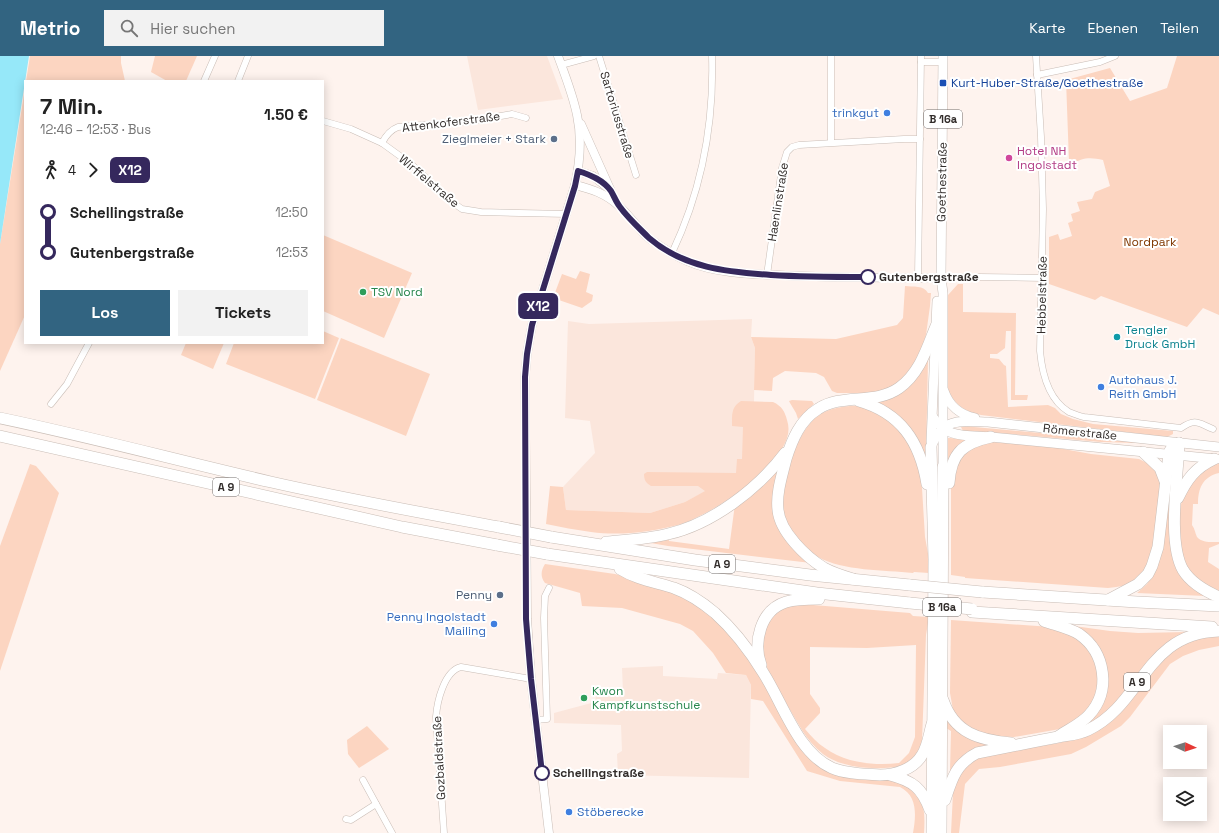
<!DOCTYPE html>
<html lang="de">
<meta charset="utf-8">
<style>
body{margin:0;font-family:"Space Grotesk",sans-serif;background:#f2f2f2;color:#222;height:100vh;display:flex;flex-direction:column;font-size:15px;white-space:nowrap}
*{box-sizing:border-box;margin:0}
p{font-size:13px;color:#767676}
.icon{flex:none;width:22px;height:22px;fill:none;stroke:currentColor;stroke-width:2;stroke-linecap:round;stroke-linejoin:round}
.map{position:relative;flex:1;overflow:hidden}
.side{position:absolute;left:24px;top:24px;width:300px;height:264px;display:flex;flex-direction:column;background:#fff;border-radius:0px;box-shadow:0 2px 10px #0003}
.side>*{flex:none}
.badge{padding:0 8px;border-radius:6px;font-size:14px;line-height:26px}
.needle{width:26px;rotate:93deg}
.tools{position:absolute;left:1163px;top:669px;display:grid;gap:8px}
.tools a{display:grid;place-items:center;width:44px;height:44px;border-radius:0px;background:#fff;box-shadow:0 2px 10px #0003;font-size:20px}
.map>.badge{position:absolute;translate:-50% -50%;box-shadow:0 0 0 2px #fff}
.legs{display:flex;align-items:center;gap:6px;height:44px;padding:0 16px;font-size:13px}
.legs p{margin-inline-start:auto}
.summary{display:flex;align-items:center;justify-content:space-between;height:68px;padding:0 16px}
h1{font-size:22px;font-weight:800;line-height:30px}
.action{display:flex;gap:8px;margin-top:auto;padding:8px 16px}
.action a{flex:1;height:46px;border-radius:0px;background:#326481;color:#fff;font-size:16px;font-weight:800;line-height:46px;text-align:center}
.action a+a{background:#f2f2f2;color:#222}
ul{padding:0 16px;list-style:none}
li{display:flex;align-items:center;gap:14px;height:40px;font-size:15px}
li i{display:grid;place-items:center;width:6px;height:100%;margin:0 5px;background:currentColor}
li i::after{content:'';width:10px;height:10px;margin:-5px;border:3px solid;border-radius:50%;background:#fff}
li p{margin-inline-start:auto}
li:first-child i{background:linear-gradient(#0000 50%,currentColor 0)}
li:last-child i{background:linear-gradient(currentColor 50%,#0000 0)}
header{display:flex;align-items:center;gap:24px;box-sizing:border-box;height:56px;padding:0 20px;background:#326481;color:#fff}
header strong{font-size:19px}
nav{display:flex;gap:22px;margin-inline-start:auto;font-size:14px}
.search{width:280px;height:36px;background:#f2f2f2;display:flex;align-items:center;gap:10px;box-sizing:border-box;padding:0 14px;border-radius:0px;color:#767676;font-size:15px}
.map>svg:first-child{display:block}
.built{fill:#fbe6dc}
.green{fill:#fcd5c1;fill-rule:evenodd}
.water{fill:#96e8f9}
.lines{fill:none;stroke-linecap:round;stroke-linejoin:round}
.street-tunnel{stroke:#d5cbc7;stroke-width:6;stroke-dasharray:6 3;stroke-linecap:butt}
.street-casing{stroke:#c9bdb6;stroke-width:7}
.secondary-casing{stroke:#c9bdb6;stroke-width:9}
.primary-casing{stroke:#c9bdb6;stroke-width:10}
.highway-casing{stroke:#c9bdb6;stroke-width:12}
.street{stroke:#fff;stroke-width:6}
.secondary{stroke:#fff;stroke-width:8}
.primary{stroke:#fff;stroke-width:9}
.highway{stroke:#fff;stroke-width:11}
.highway-bridge-casing{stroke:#c9bdb6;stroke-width:12;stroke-linecap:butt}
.highway-bridge{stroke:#fff;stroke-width:11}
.line-1-casing{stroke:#fff;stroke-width:9}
.line-1{stroke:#35285d;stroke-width:6}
.transit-dot{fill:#1a4fb4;stroke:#fff;stroke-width:1.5}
.shop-dot{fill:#3f7fe0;stroke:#fff;stroke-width:1.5}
.service-dot{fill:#5c6f8a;stroke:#fff;stroke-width:1.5}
.hotel-dot{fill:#d1479c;stroke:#fff;stroke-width:1.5}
.stop-1-dot{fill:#fff;stroke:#35285d;stroke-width:2}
.leisure-dot{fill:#2e9e5b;stroke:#fff;stroke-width:1.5}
.culture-dot{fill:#0f9aa8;stroke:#fff;stroke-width:1.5}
.labels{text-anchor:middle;stroke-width:4;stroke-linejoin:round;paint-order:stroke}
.shield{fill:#fff;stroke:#706c6b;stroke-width:1}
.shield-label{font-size:11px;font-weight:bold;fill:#322d2b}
.transit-label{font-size:12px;fill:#164399;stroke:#fff;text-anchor:start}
.shop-label{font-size:12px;fill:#366cbe;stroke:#fff;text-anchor:end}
.street-label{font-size:12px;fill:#322d2b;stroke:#fff}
.service-label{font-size:12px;fill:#4e5e75;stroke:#fff;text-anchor:end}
.hotel-label{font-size:12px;fill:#b23c85;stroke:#fff;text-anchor:start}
.park-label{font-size:12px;fill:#813a04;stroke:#fff}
.stop-label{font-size:12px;font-weight:bold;fill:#322d2b;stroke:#fff;text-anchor:start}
.leisure-label{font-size:12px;fill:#27864d;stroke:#fff;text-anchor:start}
.culture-label{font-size:12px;fill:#0d838f;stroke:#fff;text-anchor:start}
</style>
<header>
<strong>Metrio</strong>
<div class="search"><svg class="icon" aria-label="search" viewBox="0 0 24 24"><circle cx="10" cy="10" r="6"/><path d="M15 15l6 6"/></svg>Hier suchen</div>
<nav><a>Karte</a><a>Ebenen</a><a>Teilen</a></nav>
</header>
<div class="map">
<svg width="1219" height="777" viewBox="0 0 1219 777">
<rect width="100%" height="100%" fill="#fef3ee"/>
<!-- built -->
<g class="built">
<path d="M467,0h80l16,43 -85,11z"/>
<path d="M752,263l-1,18 4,11 -1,54 -14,71 -55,29 -35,11 -84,-3 -3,-23 32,-34 -5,-32 -25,-3 3,-97 21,3z"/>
<path d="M663,610v10l54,3 1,-6 28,2 5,10 -2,93 -131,-3 -1,-21 5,-3 -1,-26 -67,-2v-10l41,-11 1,-7 27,-3 -1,-24z"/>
</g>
<!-- green -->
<g class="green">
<path d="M30,0h91v7l4,18h-99z"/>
<path d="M155,0h42l-11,25h-19l-16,-9z"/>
<path d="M1177,0h42v259l-16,-7 -16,19 -86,-31 -6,4 -46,-16v-47l9,-3 2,6 12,-4 -4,-13 5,-2 -2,-7 9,-3 -3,-9 15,-3 3,-7 15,-6 -7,-26c-12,-3 -21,-3 -32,5l-2,-3 -3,-82 44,-12 20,33 37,-13z"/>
<path d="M25,32v227l-25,56v-127z"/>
<path d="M323,179l89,38 -28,65 -61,-27z"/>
<path d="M580,215l10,3 -4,18 7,3 -1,6 -10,7 -29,-10 9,-24 14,5z"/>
<path d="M958,228h5v28l53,1 -1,82h13l-1,5h-16v-69h-5l-1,17 -8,6h-7v4l9,1 5,6 2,1 2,41 40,-2 7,3 6,6 12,5 20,5 80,7v3l-6,3 -186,-22c-17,-3 -29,-12 -34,-29l1,-91z"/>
<path d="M905,230c8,1 19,-1 23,7h3l-1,13 -4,29 -8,25 -21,25 -22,8h-38l-5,-2 -8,-14 -8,-4 -31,-2 -12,7 -1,13 -18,-1 1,-42 -4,-11 85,2 61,-14 6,-7z"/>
<path d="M323,275l16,7 -24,61 -89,-35 8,-21h89z"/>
<path d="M341,282l89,36 -24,62 -89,-36z"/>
<path d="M186,287h38l-11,26 -32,-14z"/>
<path d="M928,303l-2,100 -49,-56 -1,-4z"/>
<path d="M792,344l20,1 2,3 -16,15 -2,-6 -6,-10 -1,-2z"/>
<path d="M741,345l32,1c9,4 12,10 14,18 2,6 2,12 0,18 -11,34 -76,77 -109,87 -28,7 -58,11 -87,7 -15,-2 -30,-5 -45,-8l4,-38 13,1 3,23 84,3 35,-11 20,-11 -7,-5h-47c-5,-3 -7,-6 -7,-12l3,-2 89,1 1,-14h5l1,-32 -11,-1c0,-11 -1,-19 9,-25z"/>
<path d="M850,350h9l18,5 29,25 13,32 3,20 3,49 4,22v14l-15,-1 -1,1c-29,-3 -70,-2 -95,-16 -12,-7 -29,-26 -33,-39 -9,-25 10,-81 29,-99 10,-9 23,-12 36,-13z"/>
<path d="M963,370l175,16v1l-37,-1 -113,-10 -25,-1 -2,-4z"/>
<path d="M948,382l20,1 -20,22h-1z"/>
<path d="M991,386l56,4 44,8 48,5 8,4 9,8 4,9c-2,22 -4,83 -20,98 -9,7 -21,9 -32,10l-143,-10v-1l-14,-2v-87c1,-13 5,-28 16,-37 6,-5 17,-7 24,-9z"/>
<path d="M1219,407v10c-17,4 -21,16 -21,31h-5l-1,21c3,4 3,8 5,12 5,6 15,5 22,5v2l-10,4 -1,14 11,7v23c-14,-8 -31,-15 -37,-31 -1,-4 -1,-10 -2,-15 -5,-32 2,-75 39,-83z"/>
<path d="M30,408l6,2 23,27 -59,178v-125z"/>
<path d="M781,410l-7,35 37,62 -143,-17 -29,-5 30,-5v5l60,8 6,-45z"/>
<path d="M1171,421l2,73 32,46 -68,-3 10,-9 8,-12z"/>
<path d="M545,508l70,10 27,7 43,15 45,35 84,131c17,3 93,16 101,27 10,13 10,28 9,44h-11c3,-17 5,-37 -13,-46l-60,-6 -33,-10 -44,-70 -12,-2v-14l-5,-10 -20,-2 -13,-20 -20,-22 -13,-7 -58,-16 -40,-2 -2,-13 -35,-10c-5,-6 -4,-13 0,-19z"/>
<path d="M801,548l109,9 3,3 16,1 -3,18 -4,106c-6,21 -17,26 -38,27 -20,1 -45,-2 -61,-14 -17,-13 -26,-33 -37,-51 -8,-15 -18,-30 -23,-46 -1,-5 0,-10 0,-15 1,-24 16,-36 38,-38zM916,589l-1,92 -6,16 -10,10c-24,3 -54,0 -74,-15 -8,-5 -14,-12 -20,-19l15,-16v-5l-10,-14v-47l57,1z"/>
<path d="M951,564l101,7 14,4 21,14 12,29 -3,25 -12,16 -17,11 -7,3 -46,8 -23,-1 -8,-2 -23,-12 -7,-12 -3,-17z"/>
<path d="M1074,570l36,5 28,2 50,-1 -89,88 -17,5 24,-54z"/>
<path d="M1219,579v11l-20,4 -16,6 -13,8 -40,53 -9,9 -35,21 -15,7 -71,13 -21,2 -14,15 -6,49h-8l2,-40 2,-14 9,-13 21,-11 74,-12 30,-9 73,-77 28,-18z"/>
<path d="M946,659l52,28 -48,28 1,-40 -5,-3z"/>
<path d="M367,670l22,23 -30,19 -11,-14 -1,-14z"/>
</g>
<!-- water -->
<path class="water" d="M0,0h29l-29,188z"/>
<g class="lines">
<!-- street-tunnel -->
<path class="street-tunnel" d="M966,221h13"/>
<!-- street casing -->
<g class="street-casing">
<g id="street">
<path d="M599,0l37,119"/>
<path d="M1036,0l5,81 2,72 -3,142c2,22 9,49 29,61 5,2 10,4 15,5l97,11c15,-10 17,-5 32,1"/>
<path d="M921,6h22"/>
<path d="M561,9l33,-9"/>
<path d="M1037,19l63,-13 15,-6"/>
<path d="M204,25l11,-25"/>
<path d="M238,25l10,-25"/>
<path d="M323,65l28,8 31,14 29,21 41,38 10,7 19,3 86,2"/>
<path d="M831,86v-86"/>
<path d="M382,87c4,-8 8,-13 16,-16l75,-6 39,-7 14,4"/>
<path d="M672,197c29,-61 42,-129 40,-197"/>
<path d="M767,219l15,-107 5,-16 5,-5 7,-2 105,-6h16"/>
<path d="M979,221l64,1"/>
<path d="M918,222l3,-222"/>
<path d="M941,222l25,-1"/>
<path d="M51,348l16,-20 22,-41"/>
<path d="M536,664l11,-1 -3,-101 1,-22 4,-8"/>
<path d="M363,724l29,53"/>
<path d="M346,763l5,1 25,-16"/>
<path d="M444,777l-8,-116c1,-15 8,-46 25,-50l70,12"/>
</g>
</g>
<!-- secondary casing -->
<g class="secondary-casing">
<g id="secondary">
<path d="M581,68l30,67"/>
<path d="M578,115l15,5 15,12"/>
<path d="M575,129c17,4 31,9 44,21 11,10 19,23 31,33 12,9 24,16 37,22 27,12 60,13 89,14 55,3 110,3 165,3"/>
<path d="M549,777l-18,-154 -4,-60 -2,-242 2,-23 5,-29 43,-140c5,-23 7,-47 2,-70 -4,-20 -12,-40 -19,-59"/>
</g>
</g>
<!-- primary casing -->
<g class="primary-casing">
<g id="primary">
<path d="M944,335c5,15 17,24 31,27"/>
<path d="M933,361c12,22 36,18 58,20l226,22"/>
<path d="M931,386l6,-141"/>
<path d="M931,391c12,-30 29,-26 57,-25l231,25"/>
<path d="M943,411v-174l-2,-15 2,-222"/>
</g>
</g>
<!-- highway casing -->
<g class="highway-casing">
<g id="highway">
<path d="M859,345c42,12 61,41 68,83"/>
<path d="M0,362c91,19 180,43 271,64 75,17 152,31 228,45"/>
<path d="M0,380l402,91 95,18"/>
<path d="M1179,387c-1,33 -12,99 4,127 8,13 22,21 36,27"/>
<path d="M931,391l3,112 -2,274"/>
<path d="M1143,396l17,16 5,13"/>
<path d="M949,427c2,-30 14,-40 42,-46"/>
<path d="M1178,442c9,-19 17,-30 36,-39"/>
<path d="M551,481l144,23 115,15 100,10"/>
<path d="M606,486c21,-2 42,-3 62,-8 44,-10 90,-45 117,-81"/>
<path d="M547,498l270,39 93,10"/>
<path d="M620,513c16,10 35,13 54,19 14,5 29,15 41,25 20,18 35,38 49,61 19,30 34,79 68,94 14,6 33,6 48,7 15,0 34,-6 42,-20 6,-9 7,-21 10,-31"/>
<path d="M853,523c-10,-3 -20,-6 -29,-11 -18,-11 -44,-36 -46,-58 -2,-17 4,-34 8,-51 6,-19 14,-39 32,-50 24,-16 57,-4 81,-21 21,-15 28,-40 37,-62"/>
<path d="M982,536l155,10 82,4"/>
<path d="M1108,544l30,-16 10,-10 4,-8 6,-19 11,-93c1,-6 5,-8 10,-11"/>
<path d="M972,556l240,15"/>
<path d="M1044,565c11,4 25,7 35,13 27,19 32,57 10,81 -8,9 -20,14 -30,21"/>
<path d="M761,609c-8,-22 -1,-55 25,-63 10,-3 22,-3 33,-3"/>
<path d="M943,644c11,33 36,40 68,43"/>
<path d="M890,719c23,6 32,13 40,35"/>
<path d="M945,744c7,-22 11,-36 32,-47 27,-5 54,-11 81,-16 10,-2 20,-2 30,-7 55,-26 57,-97 131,-99"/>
<path d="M941,777l2,-366"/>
</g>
</g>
<!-- street -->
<use href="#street" class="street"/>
<!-- secondary -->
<use href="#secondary" class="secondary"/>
<!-- primary -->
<use href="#primary" class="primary"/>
<!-- highway -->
<use href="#highway" class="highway"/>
<!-- highway-bridge casing -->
<g class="highway-bridge-casing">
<g id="highway-bridge">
<path d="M499,471l52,10"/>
<path d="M497,489l50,9"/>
<path d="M910,529l72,7"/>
<path d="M910,547l62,6"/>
</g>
</g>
<!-- highway-bridge -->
<use href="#highway-bridge" class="highway-bridge"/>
</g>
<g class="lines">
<!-- line-1 casing -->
<g class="line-1-casing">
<path id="line-1" d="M542,717l-11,-94 -5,-60 -1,-242 2,-23 5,-29 43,-139 3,-15c13,4 25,9 33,20 3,5 5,11 9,16 8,11 19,21 29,31 35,30 78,34 122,37 32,2 65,2 97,2"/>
</g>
<!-- line-1 -->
<use href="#line-1" class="line-1"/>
</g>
<!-- markers -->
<rect class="transit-dot" x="939" y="23" width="8" height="8" rx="2"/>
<g class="shop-dot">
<circle cx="887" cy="57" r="4"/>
<circle cx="1101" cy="331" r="4"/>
<circle cx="494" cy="568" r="4"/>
<circle cx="569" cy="756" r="4"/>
</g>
<g class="service-dot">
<circle cx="554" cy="83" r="4"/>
<circle cx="500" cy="539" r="4"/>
</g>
<circle class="hotel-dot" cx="1009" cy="102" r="4"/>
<g class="stop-1-dot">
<circle cx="868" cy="221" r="7"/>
<circle cx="542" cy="717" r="7"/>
</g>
<g class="leisure-dot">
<circle cx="363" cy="236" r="4"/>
<circle cx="584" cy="642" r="4"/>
</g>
<circle class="culture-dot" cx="1117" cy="281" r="4"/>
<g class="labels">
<!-- shield labels -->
<g class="shield">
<rect x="924" y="54" width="38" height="18" rx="3"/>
<rect x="213" y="422" width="26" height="18" rx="3"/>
<rect x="709" y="499" width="26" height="18" rx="3"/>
<rect x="923" y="542" width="38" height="18" rx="3"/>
<rect x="1124" y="617" width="26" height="18" rx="3"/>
</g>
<g class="shield-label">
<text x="943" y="67">B 16a</text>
<text x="226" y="435">A 9</text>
<text x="722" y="512">A 9</text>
<text x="942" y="555">B 16a</text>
<text x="1137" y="630">A 9</text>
</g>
<!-- transit labels -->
<g class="transit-label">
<text x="951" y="31">Kurt-Huber-Straße/Goethestraße</text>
</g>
<!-- shop labels -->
<g class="shop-label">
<text x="879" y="61">trinkgut</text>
<text x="1109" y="328" text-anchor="start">Autohaus J.<tspan x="1109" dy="14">Reith GmbH</tspan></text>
<text x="486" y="565">Penny Ingolstadt<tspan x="486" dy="14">Mailing</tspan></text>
<text x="577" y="760" text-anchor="start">Stöberecke</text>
</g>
<!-- street labels -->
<g class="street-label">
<text transform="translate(617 59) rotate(73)" y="4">Sartoriusstraße</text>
<text transform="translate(451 66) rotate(-7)" y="4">Attenkoferstraße</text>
<text transform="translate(429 125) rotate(40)" y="4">Wirffelstraße</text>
<text transform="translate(942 126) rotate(-89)" y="4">Goethestraße</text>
<text transform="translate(778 146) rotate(-81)" y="4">Haenlinstraße</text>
<text transform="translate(1042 239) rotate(-89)" y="4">Hebbelstraße</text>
<text transform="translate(1080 376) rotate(6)" y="4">Römerstraße</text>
<text transform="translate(439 702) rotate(-93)" y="4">Gozbaldstraße</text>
</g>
<!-- service labels -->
<g class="service-label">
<text x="546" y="87">Zieglmeier + Stark</text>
<text x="492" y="543">Penny</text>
</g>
<!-- hotel labels -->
<g class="hotel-label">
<text x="1017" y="99">Hotel NH<tspan x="1017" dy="14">Ingolstadt</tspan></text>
</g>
<!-- park labels -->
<g class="park-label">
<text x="1150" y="190">Nordpark</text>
</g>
<!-- stop labels -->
<g class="stop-label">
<text x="879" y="225">Gutenbergstraße</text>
<text x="553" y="721">Schellingstraße</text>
</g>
<!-- leisure labels -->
<g class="leisure-label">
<text x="371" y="240">TSV Nord</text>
<text x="592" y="639">Kwon<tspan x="592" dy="14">Kampfkunstschule</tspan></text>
</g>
<!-- culture labels -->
<g class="culture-label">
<text x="1125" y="278">Tengler<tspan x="1125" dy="14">Druck GmbH</tspan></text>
</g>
</g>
</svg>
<div class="tools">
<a><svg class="needle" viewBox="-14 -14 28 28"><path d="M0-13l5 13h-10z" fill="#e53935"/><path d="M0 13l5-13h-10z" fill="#767676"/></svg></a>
<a><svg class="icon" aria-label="layers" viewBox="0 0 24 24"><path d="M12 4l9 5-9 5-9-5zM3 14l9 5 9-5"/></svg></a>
</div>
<b class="badge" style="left:538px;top:250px;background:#35285d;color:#fff">X12</b>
<section class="side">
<div class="summary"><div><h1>7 Min.</h1><p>12:46 – 12:53 · Bus</p></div><b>1.50 €</b></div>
<div class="legs"><svg class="icon" aria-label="walk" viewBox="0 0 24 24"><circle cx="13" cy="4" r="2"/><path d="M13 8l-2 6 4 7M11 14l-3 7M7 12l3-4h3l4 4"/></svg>4<svg class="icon" aria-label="forward" viewBox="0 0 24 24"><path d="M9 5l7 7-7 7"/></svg><b class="badge" style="background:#35285d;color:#fff">X12</b></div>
<ul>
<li><i style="color:#35285d"></i><b>Schellingstraße</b><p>12:50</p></li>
<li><i style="color:#35285d"></i><b>Gutenbergstraße</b><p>12:53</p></li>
</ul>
<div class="action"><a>Los</a><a>Tickets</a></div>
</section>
</div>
